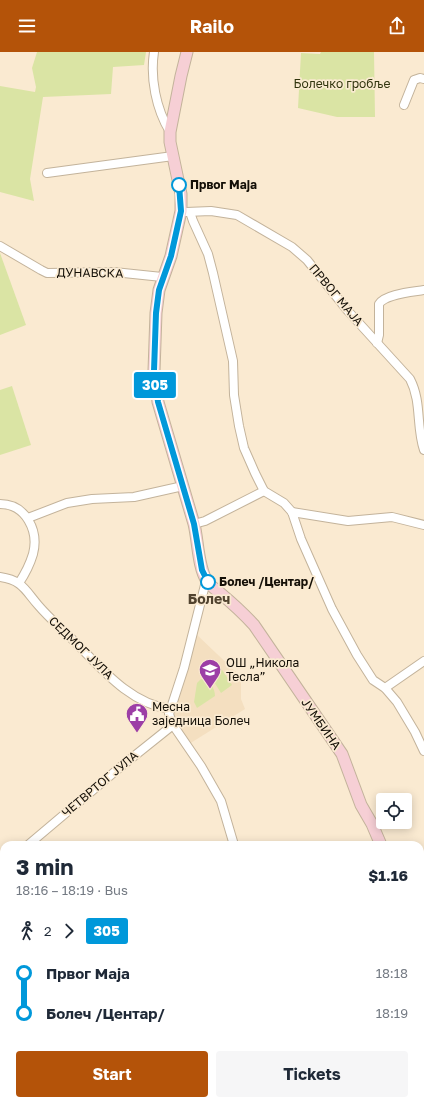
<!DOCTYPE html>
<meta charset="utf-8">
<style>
body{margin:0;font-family:"Golos Text",sans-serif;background:#f6f6f7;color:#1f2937;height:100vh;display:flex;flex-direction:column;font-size:15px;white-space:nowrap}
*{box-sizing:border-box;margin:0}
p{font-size:13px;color:#747a83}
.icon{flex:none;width:22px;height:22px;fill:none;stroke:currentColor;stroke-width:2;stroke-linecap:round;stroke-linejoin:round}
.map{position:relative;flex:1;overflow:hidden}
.panel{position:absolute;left:0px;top:789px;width:424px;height:264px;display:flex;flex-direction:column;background:#fff;border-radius:12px 12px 0 0;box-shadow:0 2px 10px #0003}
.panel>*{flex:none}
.badge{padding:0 8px;border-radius:3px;font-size:14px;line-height:26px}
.buttons{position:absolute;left:376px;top:741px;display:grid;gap:8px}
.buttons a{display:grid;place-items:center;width:36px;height:36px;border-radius:4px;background:#fff;box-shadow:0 2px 10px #0003;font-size:20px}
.map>.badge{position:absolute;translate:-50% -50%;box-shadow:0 0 0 2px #fff}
.legs{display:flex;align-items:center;gap:6px;height:44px;padding:0 16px;font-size:13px}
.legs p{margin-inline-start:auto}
.head{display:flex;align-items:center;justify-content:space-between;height:68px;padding:0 16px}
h1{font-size:22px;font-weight:700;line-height:30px}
.button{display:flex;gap:8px;margin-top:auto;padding:8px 16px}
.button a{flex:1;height:46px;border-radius:4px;background:#b45309;color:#fff;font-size:16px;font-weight:700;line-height:46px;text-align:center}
.button a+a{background:#f6f6f7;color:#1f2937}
ul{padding:0 16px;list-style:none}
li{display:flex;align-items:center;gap:14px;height:40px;font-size:15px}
li i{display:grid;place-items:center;width:6px;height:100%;margin:0 5px;background:currentColor}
li i::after{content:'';width:10px;height:10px;margin:-5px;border:3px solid;border-radius:50%;background:#fff}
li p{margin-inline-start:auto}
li:first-child i{background:linear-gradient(#0000 50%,currentColor 0)}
li:last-child i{background:linear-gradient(currentColor 50%,#0000 0)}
header{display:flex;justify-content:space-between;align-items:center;height:52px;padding:0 16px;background:#b45309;color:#fff;font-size:18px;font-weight:700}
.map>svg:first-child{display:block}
.built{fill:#f4dfc0}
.green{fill:#dae4a4}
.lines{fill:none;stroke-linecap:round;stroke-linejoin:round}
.street-casing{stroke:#c3b39b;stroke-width:10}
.secondary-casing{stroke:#c3b39b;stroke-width:13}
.street{stroke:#fff;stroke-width:8}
.secondary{stroke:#f6cfd5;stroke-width:11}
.line-1-casing{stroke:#fff;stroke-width:9}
.line-1{stroke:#0098da;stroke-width:6}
.stop-1-dot{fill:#fff;stroke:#0098da;stroke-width:2}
.labels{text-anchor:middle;stroke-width:3.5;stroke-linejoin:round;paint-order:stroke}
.park-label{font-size:12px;fill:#31350e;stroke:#faead1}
.stop-label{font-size:12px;font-weight:bold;fill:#140f07;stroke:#faead1;text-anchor:start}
.street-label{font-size:12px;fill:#140f07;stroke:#faead1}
.poi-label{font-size:12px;fill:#140f07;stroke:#faead1;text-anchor:start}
.quarter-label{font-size:14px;font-weight:bold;fill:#51432f;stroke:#faead1}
</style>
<header><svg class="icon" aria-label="menu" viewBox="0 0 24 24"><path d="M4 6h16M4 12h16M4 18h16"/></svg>Railo<svg class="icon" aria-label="share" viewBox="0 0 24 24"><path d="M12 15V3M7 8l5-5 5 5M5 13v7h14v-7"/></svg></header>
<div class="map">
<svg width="424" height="1053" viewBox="0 0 424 1053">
<rect width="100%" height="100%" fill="#faead1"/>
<!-- built -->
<path class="built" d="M196,582l41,39 4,8v18l4,10 -56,35 -11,-15 -4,-16z"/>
<!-- green -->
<g class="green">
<path d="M37,0h109l-2,13 -31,2 -2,27 -68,3 -13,82 4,22 -34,-9v-106l35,6 1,-5 -4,-19z"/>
<path d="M321,0h53l1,65h-38l-39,-9 3,-55 19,1z"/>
<path d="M0,201l26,72 -26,10z"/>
<path d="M12,334l19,59 -31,10v-65z"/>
<path d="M217,610l15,23 -11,8 -15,-24z"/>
<path d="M201,627c8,1 14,9 14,17l-18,12 -3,-6 3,-19z"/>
</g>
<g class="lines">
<!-- street casing -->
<g class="street-casing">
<g id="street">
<path d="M154,0c-4,26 2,57 16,80"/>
<path d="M404,53l10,-25 6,-2 4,1"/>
<path d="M47,121l126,-17"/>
<path d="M186,160l25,-1 26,4 55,32 15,13 41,51 62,68c12,23 6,48 14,71"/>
<path d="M190,160l3,9 15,33 5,19 20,88 1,34 5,31 5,22 11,25 9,18 20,12 8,9 9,27 31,70 25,46 16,25 12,8 12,14 18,30 9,19"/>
<path d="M0,194l41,24 6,3 67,-1 48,5"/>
<path d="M377,291l2,-8v-31c6,-10 33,-12 45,-14"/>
<path d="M0,452c26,0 39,27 33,50 -3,10 -8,20 -14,29"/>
<path d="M292,460l56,9 44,-4 32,8"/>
<path d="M28,466l39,-15 25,-4 42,-2 49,-11"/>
<path d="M194,472l11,-3 59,-30"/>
<path d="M0,525c22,3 25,13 38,28 11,13 24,24 36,36 27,27 56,63 96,68"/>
<path d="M206,529l-22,87 -15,46 4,11 28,41 20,35 13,44"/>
<path d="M385,636l39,-27"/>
<path d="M28,793l90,-76 55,-44"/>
<path d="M420,806h4"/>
<path d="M0,852l4,-2"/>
<path d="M193,1053l3,-4"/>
<path d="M353,1053l1,-4"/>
</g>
</g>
<!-- secondary casing -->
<g class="secondary-casing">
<g id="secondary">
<path d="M187,0l-6,24 -11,56v10l11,52v17l-10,45 -12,34 -3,23 -2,58 4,31 36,122c4,16 4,44 13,57 3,5 9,8 13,12 12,10 23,20 34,32l88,129 19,51 11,19 9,21"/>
<path d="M420,937l4,9"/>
</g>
</g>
<!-- street -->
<use href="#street" class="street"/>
<!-- secondary -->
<use href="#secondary" class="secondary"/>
</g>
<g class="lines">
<!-- line-1 casing -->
<g class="line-1-casing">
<path id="line-1" d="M179,133l2,26 -10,45 -12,34 -3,23 -2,58 4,31 36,122 8,46 6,12"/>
</g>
<!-- line-1 -->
<use href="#line-1" class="line-1"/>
</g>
<!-- icons -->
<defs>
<g id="school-pin" transform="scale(1.15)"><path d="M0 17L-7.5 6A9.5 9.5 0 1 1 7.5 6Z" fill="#9c3ea6" stroke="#faead1"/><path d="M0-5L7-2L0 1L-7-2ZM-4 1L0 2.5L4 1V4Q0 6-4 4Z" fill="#fff"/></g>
<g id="civic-pin" transform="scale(1.15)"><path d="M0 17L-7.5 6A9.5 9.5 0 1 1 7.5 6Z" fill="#9c3ea6" stroke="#faead1"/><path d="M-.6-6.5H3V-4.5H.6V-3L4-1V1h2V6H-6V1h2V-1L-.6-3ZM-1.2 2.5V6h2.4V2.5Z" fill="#fff"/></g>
</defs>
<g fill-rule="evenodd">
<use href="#school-pin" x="210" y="618"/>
<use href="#civic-pin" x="137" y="662"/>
</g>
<!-- markers -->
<g class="stop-1-dot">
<circle cx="179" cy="133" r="7"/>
<circle cx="208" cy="530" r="7"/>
</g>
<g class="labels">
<!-- park labels -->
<g class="park-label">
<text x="342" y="36">Болечко гробље</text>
</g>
<!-- stop labels -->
<g class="stop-label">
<text x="190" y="137">Првог Маја</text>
<text x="219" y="534">Болеч /Центар/</text>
</g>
<!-- street labels -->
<g class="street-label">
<text transform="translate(90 221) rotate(1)" y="4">ДУНАВСКА</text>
<text transform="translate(336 243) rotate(50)" y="4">ПРВОГ МАЈА</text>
<text transform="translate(81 596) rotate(44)" y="4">СЕДМОГ ЈУЛА</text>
<text transform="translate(321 672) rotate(55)" y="4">ЈУМБИНА</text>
<text transform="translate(100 732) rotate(-40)" y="4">ЧЕТВРТОГ ЈУЛА</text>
</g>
<!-- poi labels -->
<g class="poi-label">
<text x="226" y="615">ОШ „Никола<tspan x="226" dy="14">Тесла”</tspan></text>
<text x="152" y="659">Месна<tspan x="152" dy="14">заједница Болеч</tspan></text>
</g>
<!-- quarter labels -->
<g class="quarter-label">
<text x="209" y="552">Болеч</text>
</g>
</g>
</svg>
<div class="buttons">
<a><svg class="icon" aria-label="locate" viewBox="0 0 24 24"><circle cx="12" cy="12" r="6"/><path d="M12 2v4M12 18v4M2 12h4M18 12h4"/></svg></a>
</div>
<b class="badge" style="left:155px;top:333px;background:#0098da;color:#fff">305</b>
<section class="panel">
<div class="head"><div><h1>3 min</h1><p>18:16 – 18:19 · Bus</p></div><b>$1.16</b></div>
<div class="legs"><svg class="icon" aria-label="walk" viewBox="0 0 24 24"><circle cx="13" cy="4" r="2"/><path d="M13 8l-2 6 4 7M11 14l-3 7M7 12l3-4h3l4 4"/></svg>2<svg class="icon" aria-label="forward" viewBox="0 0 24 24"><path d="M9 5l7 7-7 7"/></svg><b class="badge" style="background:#0098da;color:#fff">305</b></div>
<ul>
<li><i style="color:#0098da"></i><b>Првог Маја</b><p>18:18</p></li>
<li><i style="color:#0098da"></i><b>Болеч /Центар/</b><p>18:19</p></li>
</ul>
<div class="button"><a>Start</a><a>Tickets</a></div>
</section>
</div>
